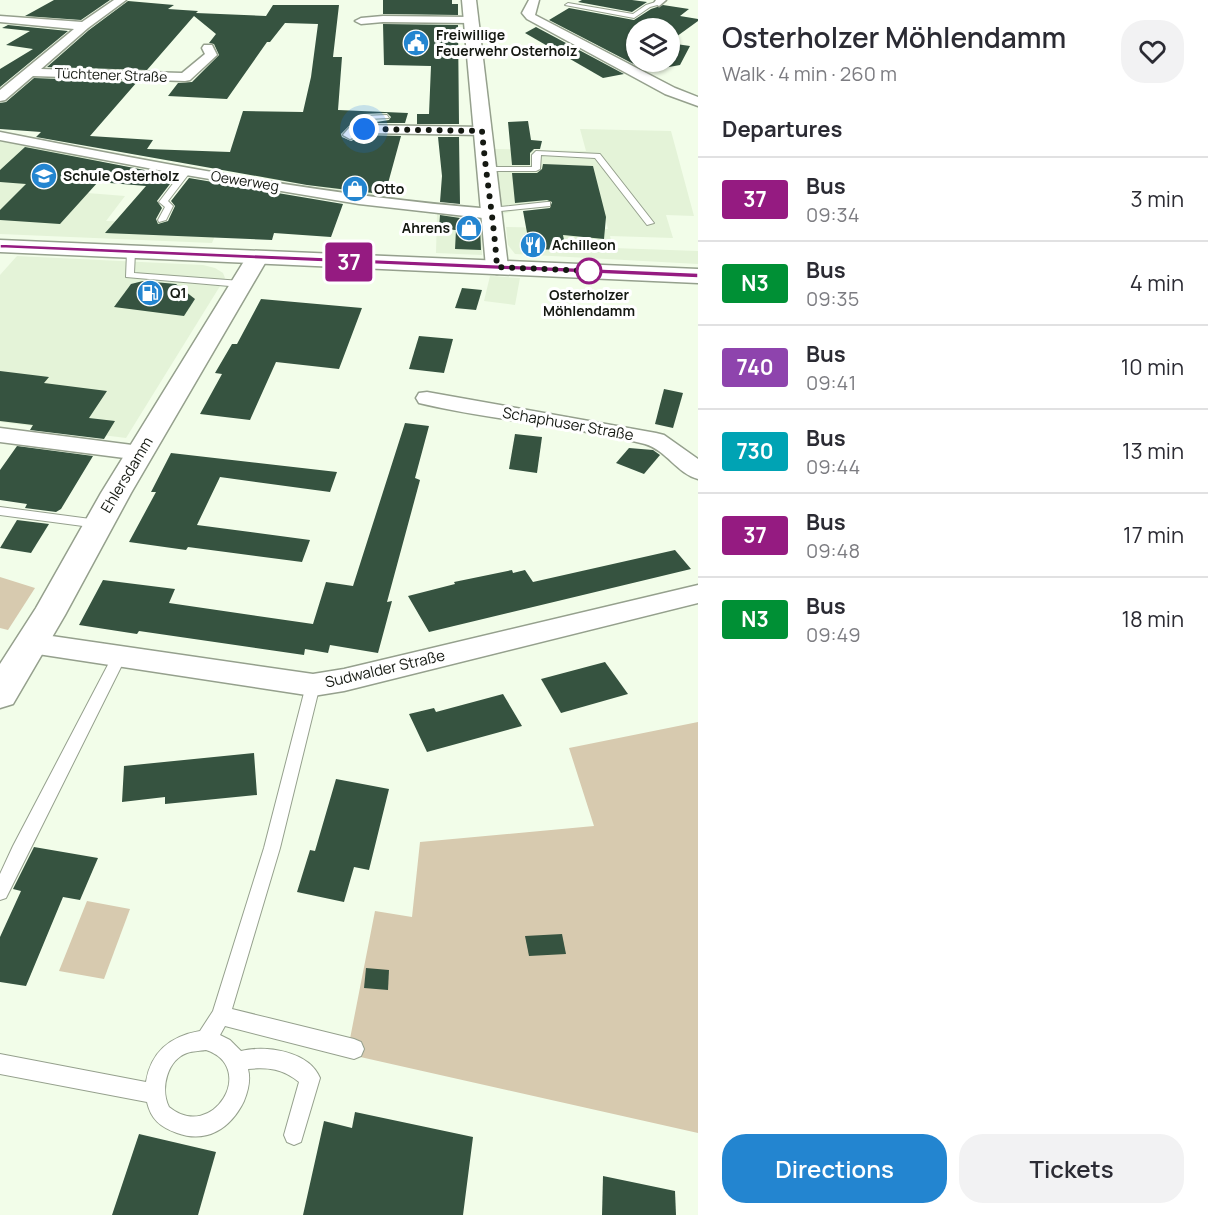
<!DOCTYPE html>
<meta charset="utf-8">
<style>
body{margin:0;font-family:Manrope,sans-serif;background:#f2f2f3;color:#2b2b33;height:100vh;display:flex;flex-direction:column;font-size:22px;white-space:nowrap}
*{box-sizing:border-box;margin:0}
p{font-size:20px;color:#7c7c81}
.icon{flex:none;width:33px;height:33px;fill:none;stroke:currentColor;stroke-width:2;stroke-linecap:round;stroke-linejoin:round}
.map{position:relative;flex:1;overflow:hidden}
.drawer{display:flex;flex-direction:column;background:#fff;width:510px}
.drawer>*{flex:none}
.badge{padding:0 12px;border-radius:4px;font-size:21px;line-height:39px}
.tools{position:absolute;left:626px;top:18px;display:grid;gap:12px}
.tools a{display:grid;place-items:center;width:54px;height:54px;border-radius:50%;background:#fff;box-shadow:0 2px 4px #0004;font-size:30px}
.you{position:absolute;width:30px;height:30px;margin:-15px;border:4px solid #fff;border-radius:50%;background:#1a73e8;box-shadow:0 0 0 9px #1a73e833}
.map>.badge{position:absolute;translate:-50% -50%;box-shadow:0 0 0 3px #fff}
h2{padding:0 24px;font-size:22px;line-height:54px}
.round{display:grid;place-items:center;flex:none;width:63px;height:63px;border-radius:24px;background:#f2f2f3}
.head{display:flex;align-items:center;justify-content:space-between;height:102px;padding:0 24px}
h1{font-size:28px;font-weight:600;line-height:45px}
.action{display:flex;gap:12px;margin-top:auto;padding:12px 24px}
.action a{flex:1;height:69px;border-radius:24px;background:#2385d0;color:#fff;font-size:24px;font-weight:600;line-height:69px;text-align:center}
.action a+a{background:#f2f2f3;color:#2b2b33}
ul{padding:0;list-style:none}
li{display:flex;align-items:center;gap:18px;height:84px;padding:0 24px;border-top:2px solid #e1e1e2}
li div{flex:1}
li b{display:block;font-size:22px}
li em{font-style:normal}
li .badge{min-width:66px;font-weight:700;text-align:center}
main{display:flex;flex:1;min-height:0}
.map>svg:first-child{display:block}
.built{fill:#e4f3d8}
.green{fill:#d7caaf}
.building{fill:#365340}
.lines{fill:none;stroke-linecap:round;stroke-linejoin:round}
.service-casing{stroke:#95a08d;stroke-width:2}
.minor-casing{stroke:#95a08d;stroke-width:3}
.tertiary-casing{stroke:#95a08d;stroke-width:3}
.secondary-casing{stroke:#95a08d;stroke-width:3}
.primary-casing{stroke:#95a08d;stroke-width:3}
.service{fill:#fff;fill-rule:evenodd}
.minor{fill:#fff;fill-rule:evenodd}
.tertiary{fill:#fff;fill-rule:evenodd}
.secondary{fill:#fff;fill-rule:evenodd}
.primary{fill:#fff;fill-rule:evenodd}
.line{fill:#951b81;stroke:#fff;stroke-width:1.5}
.walk{stroke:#151912;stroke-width:6;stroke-dasharray:0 10.8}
.stop-dot{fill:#fff;stroke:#951b81;stroke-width:3}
.labels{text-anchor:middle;stroke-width:6;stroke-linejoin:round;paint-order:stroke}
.far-poi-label{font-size:14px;font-weight:bold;fill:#151912;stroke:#fff;text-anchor:start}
.far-street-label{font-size:14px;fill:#151912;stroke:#fff}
.far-stop-label{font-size:14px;font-weight:bold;fill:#151912;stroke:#fff}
.street-label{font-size:15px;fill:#151912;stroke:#fff}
</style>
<main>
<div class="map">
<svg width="698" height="1215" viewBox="0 0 698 1215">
<rect width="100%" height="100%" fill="#f2fde9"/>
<!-- built -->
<g class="built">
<path d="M580,129l91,2 23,85 -28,-1 7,23 -63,-2 3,12 85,3v13l-183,-10 -7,-9 -2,-18 102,2 -7,-26 -44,-2 -55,13 -4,-12 -5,-53 93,2z"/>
<path d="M0,141l103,19 -28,32 50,4 -19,25 72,2 48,-15 -14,35 -212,-9z"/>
<path d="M275,166l122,18 -2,15 -132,-21z"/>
<path d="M437,214l34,3 11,5v33l-46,-2z"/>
<path d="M17,256l186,9 12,3 8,5 2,5 -99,160 -126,-16v-147z"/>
<path d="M490,276l30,2 -5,27 -31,-4z"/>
</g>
<!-- green -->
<g class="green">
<path d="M0,577l35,11 -27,42 -8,-2z"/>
<path d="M698,722v411l-351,-79 28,-143 37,6 8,-75 174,-16 -25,-78z"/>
<path d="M87,901l43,8 -26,70 -45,-8z"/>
</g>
<!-- building -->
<g class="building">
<path d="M54,0h56l-29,20 -56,-4z"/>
<path d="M383,0h69v4h6v11l-75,-1z"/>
<path d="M582,0h50l15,2 -15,10 -54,-10z"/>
<path d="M128,1l46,4 -6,4 30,2 -2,2 70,3 7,-11h66l-6,52h9l-4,53 70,3 -3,10h-35l19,-3 2,-3 -4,-4 -24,1 -4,10 -10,2 -8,8 1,3 9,4 13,-6 37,1 -14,51 -6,7 -74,-9 -271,-48 5,-5 -41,-3v-26l6,-1 28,-24 103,4 -47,54 63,4 -6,9 83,3 13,-41 60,1 8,-35 7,-53 -33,-1 -15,19h-3l-40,57 -59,-3 10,-13 14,-1 27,-27 -5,-11 -5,-1 7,-9 -22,-18 -47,54 -100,-3 42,-37z"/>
<path d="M663,5l26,4 -9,7 18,3v2l-29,21v-14h-33v34h33v-19l21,3 -10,19 -33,6 -98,-51 20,-12 65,12 17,-11z"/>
<path d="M383,24l75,1 1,99h-42v-10h12l2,-48 -47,-1z"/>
<path d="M8,25l60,6 -68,56v-18l33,-20 -27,-4 24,-14 -28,-3z"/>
<path d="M536,27l88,47 -21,4 -78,-45z"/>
<path d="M528,121l3,19 11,1 -2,8h-6l-4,4v12h-18l-4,-43z"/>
<path d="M438,137h21l1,67 -20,-2 2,-26z"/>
<path d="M25,147l151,29 -19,25 5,7 -6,11 2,5 10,-3 7,-15 -4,-5 18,-23 154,26 -12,33 -57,-4 -2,7 -167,-7 41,-47 -48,-4 -38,42 -60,-4v-10l26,-26 -26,-2v-12z"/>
<path d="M543,164l50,2 13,51 -2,22 -41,-4 3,15 -36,-1 -7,-38 27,-3 2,-6 -5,-2 -32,3 -3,-30h25l5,-4z"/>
<path d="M440,215l20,3v7h20l1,25 -26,-1 1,-19 -17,-1z"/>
<path d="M143,281l33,3 19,15 -11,17 -70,-9 17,-23z"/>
<path d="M462,288l20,2 -6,20 -21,-2z"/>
<path d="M261,299l101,9 -23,61 -63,-7 -26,58 -50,-6 22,-40 -7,-1 17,-29h5z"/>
<path d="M419,336l34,3 -9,34 -35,-4z"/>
<path d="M0,371l49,6 -5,6 63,8 -18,27 26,3 -11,18 -74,-9 3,-5 -33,-4z"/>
<path d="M664,389l19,4 -10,35 -18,-4z"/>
<path d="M405,423l24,3 -14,52 5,2 -33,122 5,-1 -14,52 -48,-8 -2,8 -23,-4 -1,6 -165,-24 -2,3 -58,-9 24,-45 72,9 -6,14 144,21 13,-42 27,4z"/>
<path d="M515,434l27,3 -5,36 -28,-4z"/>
<path d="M17,446l76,10 -32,53 -5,3 -31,-4 2,-4 -27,-4v-30z"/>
<path d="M629,448l24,2 7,5 -16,19 -28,-11z"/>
<path d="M171,453l166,19 -7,20 -110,-15 -23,48 113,15 -8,22 -114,-15 -2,3 -57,-8 27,-50h-5z"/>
<path d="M17,520l32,4 -18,29 -31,-5z"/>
<path d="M675,550l16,19 -262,63 -21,-36 47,-12 -1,-2 58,-12 1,3 12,-3 8,12z"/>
<path d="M605,662l23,32 -67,19 -20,-34z"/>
<path d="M503,694l19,32 -95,26 -18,-38 25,-6 2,4z"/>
<path d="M254,753l3,42 -92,9v-7l-43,5 2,-36z"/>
<path d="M336,779l53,10 -20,81 -15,-3 -10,35 -47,-10 13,-42 5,1z"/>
<path d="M34,847l64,11 -18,42 -17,-3 -37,89 -26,-4v-45l21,-46 -8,-2z"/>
<path d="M562,934l4,20 -37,2 -4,-20z"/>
<path d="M366,968l23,2 -1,20 -24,-2z"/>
<path d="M355,1112l118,25 -10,78h-160l21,-94 28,7z"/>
<path d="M139,1134l77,18 -18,63h-86z"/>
<path d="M603,1176l72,15 1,24h-74z"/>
</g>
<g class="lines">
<!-- service casing -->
<g class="service-casing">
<g id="service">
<path d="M659,1l2,3 -11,3 -16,11 -69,-13 3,-2 65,11 13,-9z"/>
<path d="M387,115l2,3 -21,1 -1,12 -7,-2 3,-13z"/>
<path d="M536,151l64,3 54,69 -7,2 -52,-67 -54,-3 -1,14 -4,2h-51l-4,-2 4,-2h47v-12z"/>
<path d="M184,169l7,2 -23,30 5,5 -7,14 -7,2 -1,-2 7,-13 -6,-5z"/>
<path d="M547,202h3v4l-59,6 -4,-2 4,-2z"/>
<path d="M131,249l4,3 -1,21 107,8 5,3 -5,3 -115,-10 1,-25z"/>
<path d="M0,507l98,13 6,4 -6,4 -98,-13z"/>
<path d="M119,652l5,1 2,4 -120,241 -6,2v-26l13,-28 99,-189 2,-4z"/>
<path d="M313,679l5,2 2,4 -40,163 -48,161 122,30 7,3 3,7 -3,7 -7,3 -129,-33 -5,9 10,5 11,11c25,-6 68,0 79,27l-19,64 -7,3 -7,-3 -3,-7 15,-53c-16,-13 -31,-15 -51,-13 3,11 0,22 -4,32 -13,27 -37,43 -67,32 -17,-6 -26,-14 -30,-31l-147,-28v-20l146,28c5,-31 25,-46 54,-51l13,-20 51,-163 42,-163 2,-4zM206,1050c52,17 7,93 -37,57 -9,-18 -2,-47 18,-54 6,-2 13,-2 19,-3z"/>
</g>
</g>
<!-- minor casing -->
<g class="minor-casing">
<g id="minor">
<path d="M114,0h12l-38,28 -47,41 141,4 23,-19 -3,-6 2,-3h8l5,10 -27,25 -5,1 -152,-5 -28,24 -5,1v-11l74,-61 -74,-7v-6l82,6z"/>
<path d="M529,0h10l-4,15 140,73 23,9v9l-33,-12 -138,-75 -5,-6z"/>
<path d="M656,0h10l-7,6 -5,-3z"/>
<path d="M383,16l88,1 6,3 -6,3 -88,-1 -22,2 -6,-3 6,-3z"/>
<path d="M364,125l118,2 7,4 -7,4 -118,-2 -14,6 -7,-4 6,-7z"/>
<path d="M0,132c162,32 327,64 492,77l8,5 -8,5 -133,-15 -185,-31 -174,-33z"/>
<path d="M427,392l229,41 8,2 34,24v20c-20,-5 -32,-29 -53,-35 -74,-19 -151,-23 -226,-41l-3,-5 3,-5z"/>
<path d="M0,428l140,18 8,2 3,5 -3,5 -8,2 -140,-18z"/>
<path d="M698,585v18l-354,88 -31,5 -282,-43 -10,-3 -4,-7 4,-7 10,-3 282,41 31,-5z"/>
</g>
</g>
<!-- tertiary casing -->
<g class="tertiary-casing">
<path id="tertiary" d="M257,252l8,1 3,5 -137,235 -66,122 -52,89 -13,4v-44l36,-56 65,-115 145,-235 3,-5z"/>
</g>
<!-- secondary casing -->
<g class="secondary-casing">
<path id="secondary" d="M462,0h14l32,267 -3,5 -8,2 -8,-2 -3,-5z"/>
</g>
<!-- primary casing -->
<g class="primary-casing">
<path id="primary" d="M0,240l698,29v14l-698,-31z"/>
</g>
<!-- service -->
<use href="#service" class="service"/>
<!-- minor -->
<use href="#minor" class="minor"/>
<!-- tertiary -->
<use href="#tertiary" class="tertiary"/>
<!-- secondary -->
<use href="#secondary" class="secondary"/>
<!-- primary -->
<use href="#primary" class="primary"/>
</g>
<!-- line -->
<path class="line" d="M0,244l698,29v5l-698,-30z"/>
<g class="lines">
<!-- walk -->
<path class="walk" d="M364,129l118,2c4,46 12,90 15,136l92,4"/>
</g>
<!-- icons -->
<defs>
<g id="civic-disc" transform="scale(1.35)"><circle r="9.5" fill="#2385d0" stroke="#fff"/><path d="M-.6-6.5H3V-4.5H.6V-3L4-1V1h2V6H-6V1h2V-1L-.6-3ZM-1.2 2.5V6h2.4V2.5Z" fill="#fff"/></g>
<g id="school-disc" transform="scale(1.35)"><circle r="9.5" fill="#2385d0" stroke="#fff"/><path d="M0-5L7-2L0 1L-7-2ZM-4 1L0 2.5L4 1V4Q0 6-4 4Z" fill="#fff"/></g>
<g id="shop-disc" transform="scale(1.35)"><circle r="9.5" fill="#2385d0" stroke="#fff"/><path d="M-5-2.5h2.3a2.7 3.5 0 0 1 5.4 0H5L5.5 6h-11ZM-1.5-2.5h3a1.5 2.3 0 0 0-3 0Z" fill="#fff"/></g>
<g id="restaurant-disc" transform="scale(1.35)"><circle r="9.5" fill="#2385d0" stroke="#fff"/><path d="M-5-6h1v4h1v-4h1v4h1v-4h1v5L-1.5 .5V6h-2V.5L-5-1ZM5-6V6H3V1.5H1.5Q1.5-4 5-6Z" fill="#fff"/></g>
<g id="fuel-disc" transform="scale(1.35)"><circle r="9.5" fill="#2385d0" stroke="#fff"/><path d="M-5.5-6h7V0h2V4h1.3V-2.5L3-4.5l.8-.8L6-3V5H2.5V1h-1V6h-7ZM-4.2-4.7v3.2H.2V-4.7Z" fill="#fff"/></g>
</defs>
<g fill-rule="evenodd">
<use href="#civic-disc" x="416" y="43"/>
<use href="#school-disc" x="44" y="176"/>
<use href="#shop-disc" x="355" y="189"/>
<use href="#shop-disc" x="469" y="228"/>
<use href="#restaurant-disc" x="533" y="245"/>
<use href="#fuel-disc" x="150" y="293"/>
</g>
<!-- markers -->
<circle class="stop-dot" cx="589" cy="271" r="12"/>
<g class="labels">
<!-- far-poi labels -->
<g class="far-poi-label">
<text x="436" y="40">Freiwillige<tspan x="436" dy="16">Feuerwehr Osterholz</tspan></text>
<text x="63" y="181">Schule Osterholz</text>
<text x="374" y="194">Otto</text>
<text x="450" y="233" text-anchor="end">Ahrens</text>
<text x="552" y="250">Achilleon</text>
<text x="170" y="298">Q1</text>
</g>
<!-- far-street labels -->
<g class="far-street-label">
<text transform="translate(111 75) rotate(2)" y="5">Tüchtener Straße</text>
<text transform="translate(245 181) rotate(9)" y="5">Oewerweg</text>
</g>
<!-- far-stop labels -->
<g class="far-stop-label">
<text x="589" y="300">Osterholzer<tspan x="589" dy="16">Möhlendamm</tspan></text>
</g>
<!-- street labels -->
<g class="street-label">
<text transform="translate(568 424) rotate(10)" y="5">Schaphuser Straße</text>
<text transform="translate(127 475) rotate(-59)" y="5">Ehlersdamm</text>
<text transform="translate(385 669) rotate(-13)" y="5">Sudwalder Straße</text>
</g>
</g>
</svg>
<div class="tools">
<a><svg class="icon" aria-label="layers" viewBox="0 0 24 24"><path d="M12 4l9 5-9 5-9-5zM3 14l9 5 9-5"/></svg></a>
</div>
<div class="you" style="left:364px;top:129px"></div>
<b class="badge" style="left:349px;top:262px;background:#951b81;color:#fff">37</b>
</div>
<section class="drawer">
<div class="head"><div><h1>Osterholzer Möhlendamm</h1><p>Walk · 4 min · 260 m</p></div><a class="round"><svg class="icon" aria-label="heart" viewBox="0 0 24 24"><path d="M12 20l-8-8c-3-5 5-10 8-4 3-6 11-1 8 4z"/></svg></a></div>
<h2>Departures</h2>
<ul>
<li><span class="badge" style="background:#951b81;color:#fff">37</span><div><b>Bus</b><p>09:34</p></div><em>3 min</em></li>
<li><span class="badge" style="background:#009035;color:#fff">N3</span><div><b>Bus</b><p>09:35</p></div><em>4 min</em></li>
<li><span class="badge" style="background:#8e44ad;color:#fff">740</span><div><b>Bus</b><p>09:41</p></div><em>10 min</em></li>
<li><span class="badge" style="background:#00a3b4;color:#fff">730</span><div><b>Bus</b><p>09:44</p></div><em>13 min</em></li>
<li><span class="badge" style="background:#951b81;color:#fff">37</span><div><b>Bus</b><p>09:48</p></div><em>17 min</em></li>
<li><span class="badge" style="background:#009035;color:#fff">N3</span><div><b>Bus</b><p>09:49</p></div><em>18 min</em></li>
</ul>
<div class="action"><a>Directions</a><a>Tickets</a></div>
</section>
</main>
